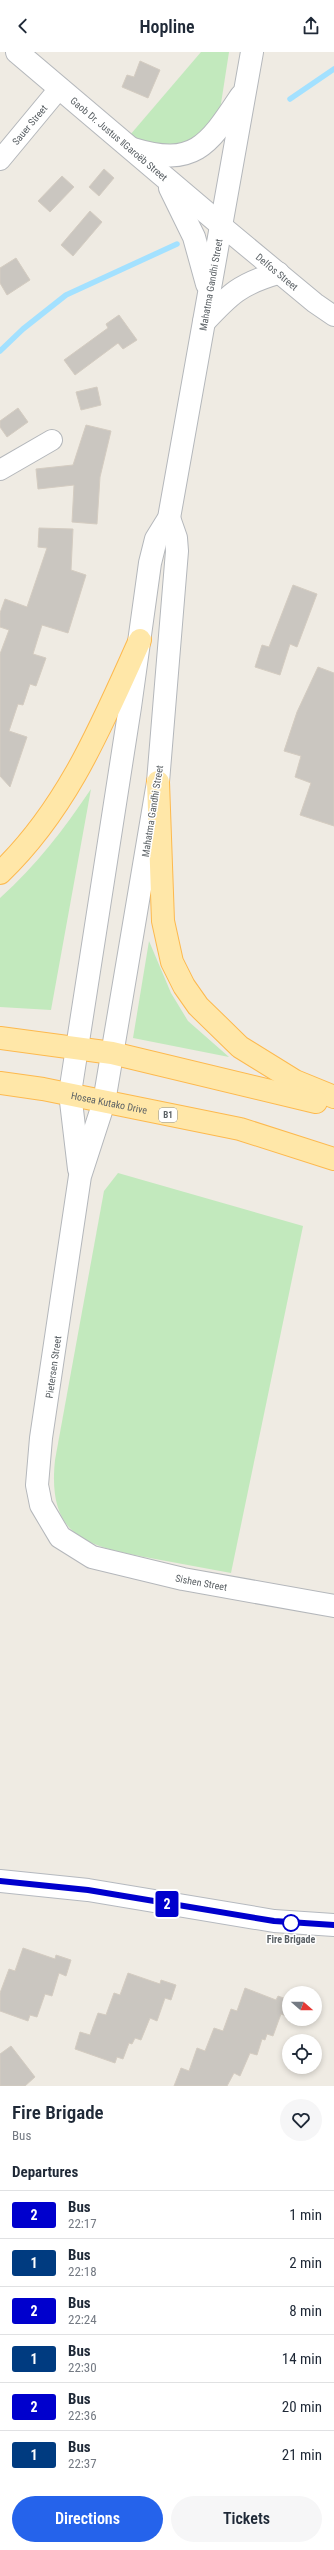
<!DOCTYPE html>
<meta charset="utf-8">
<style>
body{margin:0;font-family:"Roboto Condensed",sans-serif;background:#f6f6f7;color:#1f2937;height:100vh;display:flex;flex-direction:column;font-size:15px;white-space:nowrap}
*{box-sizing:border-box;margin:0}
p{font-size:13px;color:#747a83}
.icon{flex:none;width:22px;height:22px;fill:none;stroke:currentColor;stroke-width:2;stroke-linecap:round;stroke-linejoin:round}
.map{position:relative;height:2034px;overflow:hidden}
.side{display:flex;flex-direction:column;background:#fff;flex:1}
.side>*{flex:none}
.badge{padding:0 8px;border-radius:3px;font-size:14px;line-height:26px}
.needle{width:26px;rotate:110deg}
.fabs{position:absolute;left:282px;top:1934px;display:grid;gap:8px}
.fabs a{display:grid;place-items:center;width:40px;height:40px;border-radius:50%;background:#fff;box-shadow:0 2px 6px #0003;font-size:20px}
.map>.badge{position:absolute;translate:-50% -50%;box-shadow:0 0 0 2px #fff}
h2{padding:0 12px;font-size:15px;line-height:36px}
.round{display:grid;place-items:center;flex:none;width:42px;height:42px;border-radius:21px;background:#f6f6f7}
.headline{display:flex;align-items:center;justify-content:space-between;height:68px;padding:0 12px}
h1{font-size:19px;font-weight:600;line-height:30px}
.action{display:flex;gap:8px;margin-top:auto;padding:8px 12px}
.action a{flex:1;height:46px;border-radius:24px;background:#2563eb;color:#fff;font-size:16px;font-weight:600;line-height:46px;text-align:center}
.action a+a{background:#f6f6f7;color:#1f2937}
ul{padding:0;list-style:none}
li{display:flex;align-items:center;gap:12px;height:48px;padding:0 12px;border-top:1px solid #e0e1e3}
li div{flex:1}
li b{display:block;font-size:15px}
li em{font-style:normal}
li .badge{min-width:44px;font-weight:700;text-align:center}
header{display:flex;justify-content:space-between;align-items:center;height:52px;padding:0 12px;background:#fff;font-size:18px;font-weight:600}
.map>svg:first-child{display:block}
.green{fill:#c2e9bd}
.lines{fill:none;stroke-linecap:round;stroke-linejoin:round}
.stream{stroke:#a3e1ff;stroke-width:5.5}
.building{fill:#cac6c0;stroke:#d4ccc1}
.minor-casing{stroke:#b4b7bb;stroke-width:22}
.tertiary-casing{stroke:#b4b7bb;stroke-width:24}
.secondary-casing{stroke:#b5b9bf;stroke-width:24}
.primary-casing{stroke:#fdb94e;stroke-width:24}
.minor{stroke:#fff;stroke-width:20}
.tertiary{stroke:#fff;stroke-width:22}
.secondary{stroke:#fff;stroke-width:22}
.primary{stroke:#ffe7a8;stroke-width:22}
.line-casing{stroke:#fff;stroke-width:9}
.line{stroke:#0000cd;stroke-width:6}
.stop-dot{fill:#fff;stroke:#0000cd;stroke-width:2}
.labels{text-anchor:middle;stroke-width:3;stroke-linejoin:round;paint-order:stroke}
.shield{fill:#fff;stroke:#8c9093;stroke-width:1}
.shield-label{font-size:9px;font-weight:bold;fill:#5b6165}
.street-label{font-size:10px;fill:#5b6165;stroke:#fff}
.stop-label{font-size:10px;font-weight:bold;fill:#5b6165;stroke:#fff}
</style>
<header><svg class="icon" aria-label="back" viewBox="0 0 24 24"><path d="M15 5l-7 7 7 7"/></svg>Hopline<svg class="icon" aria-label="share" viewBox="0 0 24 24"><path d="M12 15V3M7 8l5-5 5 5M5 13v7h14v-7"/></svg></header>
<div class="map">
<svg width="334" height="2034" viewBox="0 0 334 2034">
<rect width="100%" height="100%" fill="#efebe3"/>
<!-- green -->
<g class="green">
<path d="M201,0h28l-9,58 -4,11 -35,27 -36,-4 -15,-9z"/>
<path d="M91,737l-40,221 -51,-3v-109c36,-32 64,-69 91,-109z"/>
<path d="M149,889l22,52 17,28 41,36 -96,-19z"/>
<path d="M118,1121l185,53 -72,347c-27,-5 -54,-10 -81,-15 -64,-12 -103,-21 -95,-98l49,-269z"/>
</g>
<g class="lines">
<!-- stream -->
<g class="stream">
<path d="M290,47l44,-30"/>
<path d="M0,299l23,-22 43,-34 111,-51"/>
</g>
</g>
<!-- building -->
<g class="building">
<path d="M140,9l20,9 -12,28 -26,-11 5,-12 7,2z"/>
<path d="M104,117l10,9 -15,18 -10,-9z"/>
<path d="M62,124l12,11 -24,25 -12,-11z"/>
<path d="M90,159l12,11 -29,34 -12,-11z"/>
<path d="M16,206l14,22 -23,15 -7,-12v-15z"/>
<path d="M119,263l18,25 -14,9 -5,-6 -43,32 -11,-15 44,-32 -2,-4z"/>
<path d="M97,335l4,18 -20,5 -5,-18z"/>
<path d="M18,356l10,14 -21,15 -7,-10v-6z"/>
<path d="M86,373l25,6 -11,46 -3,47 -25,-2 2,-37 -36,4 -2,-20 37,-4z"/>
<path d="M39,476l34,1 -2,41 15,5 -18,58 -26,-8 -9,29 13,4 -10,28 -6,-2 -7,21 -5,-1 -9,27 18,6 -17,50 -10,-11v-122l9,-24 -9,-3v-14l5,-14 22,8 20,-59 -9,-1z"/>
<path d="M293,533l24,9 -20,53 -7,-3 -10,31 -25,-8 7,-22 7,2z"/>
<path d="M318,615l16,6v153l-34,-11 11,-32 -16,-6 6,-21 -17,-5 13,-39z"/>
<path d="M23,1896l32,11 1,-4 15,5 -5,16 -7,-3 -7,23 -7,-2 -8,23 -7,-2 -2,6 -28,-10v-18l9,-24 6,2z"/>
<path d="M128,1921l32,11 1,-4 15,5 -5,15 -6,-2 -8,23 -7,-3 -9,22 -6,-2 -3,6 -3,-1 -6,16 -6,-2 -2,6 -40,-14 5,-17 10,3 8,-22 8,2 8,-22 6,2z"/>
<path d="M245,1936l31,12 2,-4 11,4v17l-8,-3 -8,22 -6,-2 -2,6 -3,-1 -5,16 -7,-2 -10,23 -6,-3 -7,13h-53l7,-18 8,3 8,-23 8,3 9,-23 9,3 8,-22 6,2z"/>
<path d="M11,1994l24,31 -10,9h-25v-32z"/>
</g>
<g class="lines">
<!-- minor casing -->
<g class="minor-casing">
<g id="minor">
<path id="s1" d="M0,108l58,-70"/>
<path id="s2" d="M221,173l94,78 19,13"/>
<path d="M0,418l52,-30"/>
</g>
</g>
<!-- tertiary casing -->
<g class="tertiary-casing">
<g id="tertiary">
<path id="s3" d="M17,0l204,173"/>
<path d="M133,97c62,19 76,-5 108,-53"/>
<path d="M170,136l24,49 13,47"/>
<path d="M204,270c26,-28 36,-38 74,-49"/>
<path id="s4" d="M169,466l7,20 1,13 -19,231 -54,320 -24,74 -39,262 -4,47 4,20 19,32 32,20 91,22 151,27"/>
<path id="s5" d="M79,1117l-9,-76 60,-386 20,-144 6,-24 13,-21 83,-466"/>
</g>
</g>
<!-- secondary casing -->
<g class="secondary-casing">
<path id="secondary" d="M0,1829l88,9 186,31 60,4"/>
</g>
<!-- primary casing -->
<g class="primary-casing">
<g id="primary">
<path d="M158,730l5,139 9,41 12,24 14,20 42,41 55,34 39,16"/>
<path d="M0,821c68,-65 102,-149 140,-233"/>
<path d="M0,986l112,15 204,49"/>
<path id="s6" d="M0,1031l43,6 197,40 94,30"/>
</g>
</g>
<!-- minor -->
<use href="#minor" class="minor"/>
<!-- tertiary -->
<use href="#tertiary" class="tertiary"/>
<!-- secondary -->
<use href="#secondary" class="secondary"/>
<!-- primary -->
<use href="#primary" class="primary"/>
</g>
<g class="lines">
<!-- line casing -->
<g class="line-casing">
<path id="line" d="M0,1829l88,9 186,31 60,4"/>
</g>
<!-- line -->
<use href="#line" class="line"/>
</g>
<!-- markers -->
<circle class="stop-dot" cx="291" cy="1871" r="8"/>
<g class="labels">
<!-- shield labels -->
<rect class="shield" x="159" y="1056" width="18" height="14" rx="3"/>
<g class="shield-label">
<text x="168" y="1066">B1</text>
</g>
<!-- street labels -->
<g class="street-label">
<text dy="4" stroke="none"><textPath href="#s1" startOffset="46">Sauer Street</textPath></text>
<text dy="4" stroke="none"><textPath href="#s3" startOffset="134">Gaob Dr. Justus ǁGaroëb Street</textPath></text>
<text dy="4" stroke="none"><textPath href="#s2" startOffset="73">Delfos Street</textPath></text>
<text dy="4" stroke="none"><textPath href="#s5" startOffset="899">Mahatma Gandhi Street</textPath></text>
<text transform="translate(152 759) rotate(-81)" y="4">Mahatma Gandhi Street</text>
<text dy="4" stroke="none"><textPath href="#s6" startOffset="111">Hosea Kutako Drive</textPath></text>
<text transform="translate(53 1315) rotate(-82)" y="4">Pietersen Street</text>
<text dy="4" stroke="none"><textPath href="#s4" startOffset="1188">Sishen Street</textPath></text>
</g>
<!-- stop labels -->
<g class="stop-label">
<text x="291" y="1891">Fire Brigade</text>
</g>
</g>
</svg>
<div class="fabs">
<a><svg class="needle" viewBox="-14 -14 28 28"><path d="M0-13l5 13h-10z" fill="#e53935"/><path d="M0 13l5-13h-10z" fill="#747a83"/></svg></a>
<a><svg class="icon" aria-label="locate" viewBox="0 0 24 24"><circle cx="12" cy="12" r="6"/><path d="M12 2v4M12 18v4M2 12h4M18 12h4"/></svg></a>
</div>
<b class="badge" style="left:167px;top:1852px;background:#0000cd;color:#fff">2</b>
</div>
<section class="side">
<div class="headline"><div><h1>Fire Brigade</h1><p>Bus</p></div><a class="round"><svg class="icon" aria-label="heart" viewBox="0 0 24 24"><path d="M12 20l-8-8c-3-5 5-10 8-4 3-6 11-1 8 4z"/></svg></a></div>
<h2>Departures</h2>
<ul>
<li><span class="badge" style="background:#0000cd;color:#fff">2</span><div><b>Bus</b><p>22:17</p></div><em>1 min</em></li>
<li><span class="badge" style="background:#003b80;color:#fff">1</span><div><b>Bus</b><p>22:18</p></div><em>2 min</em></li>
<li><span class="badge" style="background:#0000cd;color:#fff">2</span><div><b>Bus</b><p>22:24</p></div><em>8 min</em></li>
<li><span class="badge" style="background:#003b80;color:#fff">1</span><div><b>Bus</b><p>22:30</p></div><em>14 min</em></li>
<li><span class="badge" style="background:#0000cd;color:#fff">2</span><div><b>Bus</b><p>22:36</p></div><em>20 min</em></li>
<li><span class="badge" style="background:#003b80;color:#fff">1</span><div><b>Bus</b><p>22:37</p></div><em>21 min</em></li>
</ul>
<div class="action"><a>Directions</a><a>Tickets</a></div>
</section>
